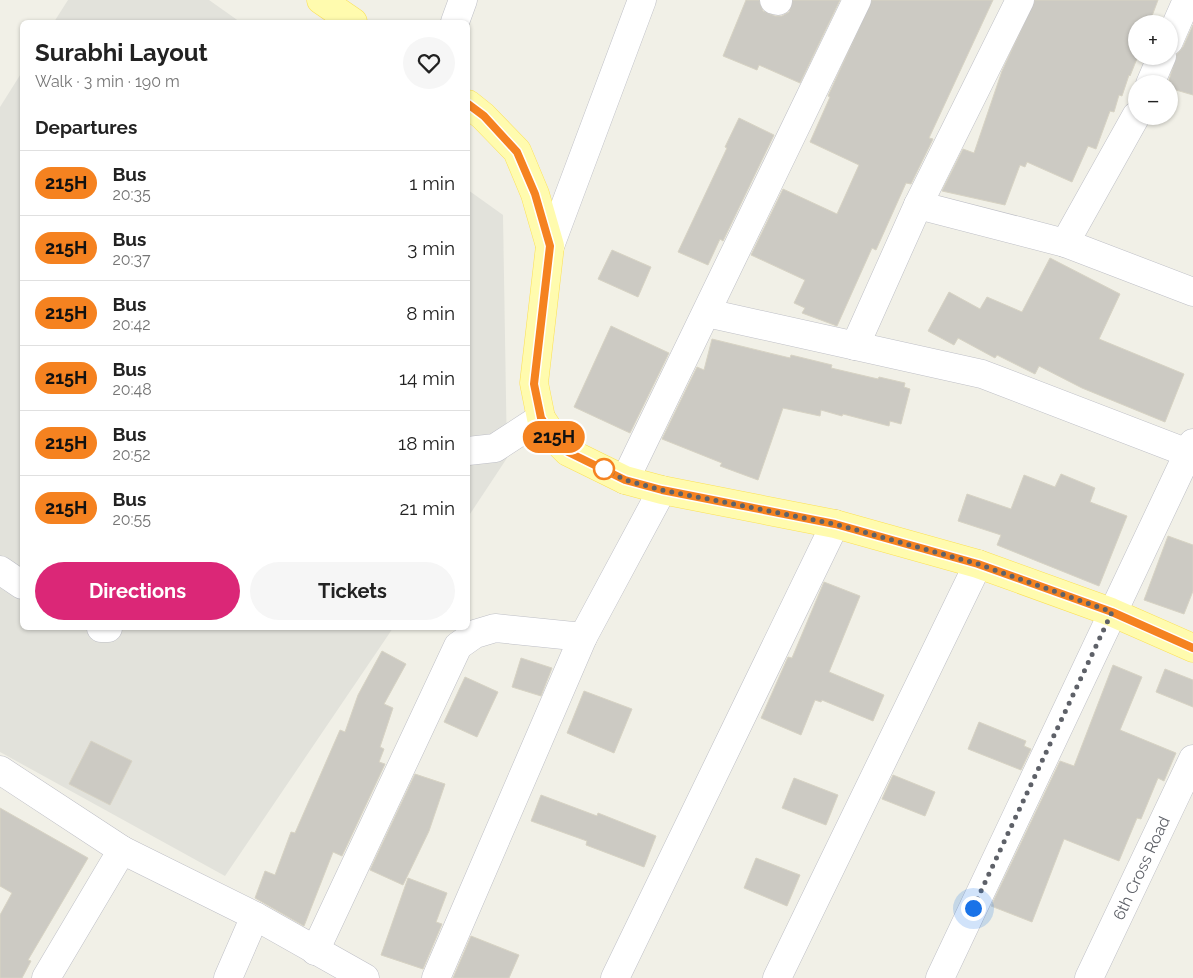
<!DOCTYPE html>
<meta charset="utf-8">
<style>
body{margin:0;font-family:Raleway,sans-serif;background:#f6f6f6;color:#222;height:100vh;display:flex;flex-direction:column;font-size:19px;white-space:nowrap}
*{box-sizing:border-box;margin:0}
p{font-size:16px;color:#767676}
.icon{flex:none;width:28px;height:28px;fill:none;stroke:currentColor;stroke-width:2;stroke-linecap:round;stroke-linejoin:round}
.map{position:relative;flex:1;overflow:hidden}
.panel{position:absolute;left:20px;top:20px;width:450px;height:610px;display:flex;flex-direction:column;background:#fff;border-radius:8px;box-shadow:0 1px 4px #0004}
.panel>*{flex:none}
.badge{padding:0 10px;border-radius:16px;font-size:18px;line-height:32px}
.controls{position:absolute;left:1128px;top:15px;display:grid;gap:10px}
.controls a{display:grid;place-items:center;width:50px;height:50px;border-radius:50%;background:#fff;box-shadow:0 1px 4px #0004;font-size:25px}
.you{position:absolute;width:25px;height:25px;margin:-12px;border:4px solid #fff;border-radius:50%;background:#1a73e8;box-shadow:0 0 0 8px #1a73e833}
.map>.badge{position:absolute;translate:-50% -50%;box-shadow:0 0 0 2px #fff}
h2{padding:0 15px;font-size:19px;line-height:45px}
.round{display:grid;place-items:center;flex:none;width:52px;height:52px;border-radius:26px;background:#f6f6f6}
.summary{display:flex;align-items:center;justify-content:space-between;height:85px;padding:0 15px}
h1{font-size:24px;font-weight:700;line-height:38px}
.cta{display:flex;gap:10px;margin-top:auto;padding:10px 15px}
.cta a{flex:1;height:58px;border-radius:30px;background:#db2777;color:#fff;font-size:20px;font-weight:700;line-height:58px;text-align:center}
.cta a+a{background:#f6f6f6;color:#222}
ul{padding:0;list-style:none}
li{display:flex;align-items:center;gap:15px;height:65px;padding:0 15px;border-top:1px solid #e0e0e0}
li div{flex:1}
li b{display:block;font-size:19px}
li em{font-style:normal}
li .badge{min-width:55px;font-weight:700;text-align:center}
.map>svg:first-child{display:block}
.industrial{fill:#e2e2db}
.building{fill:#cccac3;stroke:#d7d3c4}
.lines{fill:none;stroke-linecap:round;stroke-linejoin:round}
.minor-casing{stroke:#bebfc6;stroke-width:29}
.major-casing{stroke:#fce155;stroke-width:29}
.minor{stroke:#fff;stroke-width:28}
.major{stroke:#fffbae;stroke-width:28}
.line-casing{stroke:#fff;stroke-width:11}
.line{stroke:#f58220;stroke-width:8}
.walk{stroke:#5e6168;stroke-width:5;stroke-dasharray:0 9}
.stop-dot{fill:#fff;stroke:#f58220;stroke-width:2.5}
.labels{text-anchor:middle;stroke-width:4;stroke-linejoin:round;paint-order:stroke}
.street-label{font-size:16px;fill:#5e6168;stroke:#fff}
</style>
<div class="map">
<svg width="1193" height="978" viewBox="0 0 1193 978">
<rect width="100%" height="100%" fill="#f1f0e7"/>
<!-- industrial -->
<g class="industrial">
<path d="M68,0h141l31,22h-186z"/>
<path d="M22,72v556h371l-168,248 -225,-124v-645z"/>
<path d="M468,190l35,25 4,243 -39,59z"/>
</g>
<!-- building -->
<g class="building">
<path d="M746,0h13l4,11 12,5h7l7,-4 4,-12h47l-40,83 -41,-18 -2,5 -34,-14z"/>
<path d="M872,0h121l-64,138 4,1 -22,45 -5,-1 -30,67 -4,-2 -35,78 -35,-13 3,-5 -11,-5 11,-23 -54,-25 32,-66 54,25 22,-49 -49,-23 20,-45 -2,-1z"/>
<path d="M1035,0h123l-9,24h-13l2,32 -8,20 -1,-1 -7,21 -3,-1 -5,17 -4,-1 -14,38 -8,-3 -16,36 -45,-20 -2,5 -5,-2 -15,40 -63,-14 21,-42 11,4 28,-82z"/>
<path d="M1193,25v70l-24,-7v-8l8,-26 6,-7z"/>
<path d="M739,118l35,17 -51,106 -3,-2 -12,26 -30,-13 49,-104 -2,-1z"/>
<path d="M612,250l39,17 -13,30 -40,-18z"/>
<path d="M1050,258l70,36 -21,45 85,35 -19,48 -83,-34 -43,-22 -4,8 -38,-19 -2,3 -37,-20 -4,7 -26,-14 21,-39 31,17 7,-12 35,15z"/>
<path d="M611,326l58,27 -39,80 -56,-26z"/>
<path d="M712,339l78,19 1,-3 41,10 -1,3 47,11 1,-2 26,6 -1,4 6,2 -9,35 -11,-3 -1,5 -46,-12 -1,2 -21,-6 -1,6 -37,-8 -25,72 -38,-14 2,-3 -60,-24 35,-72 7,3z"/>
<path d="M1061,474l34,14 -5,14 37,14 -28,70 -102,-41 4,-10 -43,-14 9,-27 44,15 13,-34 31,12z"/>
<path d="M1168,536l25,9v46l-9,23 -40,-14z"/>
<path d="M824,582l36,14 -31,76 55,23 -11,26 -51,-21 -1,2 -6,-2 -14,35 -40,-17 27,-61 4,1z"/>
<path d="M382,651l24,13 -22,40 9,4 -13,39 4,2 -5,13 6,2 -43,92 -9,-4 -29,74 -49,-28 10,-27 10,4 16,-43 4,1 45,-103 5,2 13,-37z"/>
<path d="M521,658l31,10 -11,28 -29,-9z"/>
<path d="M1113,665l29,12 -22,53 56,23 -12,28 -6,-3 -17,41 -4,-1 -18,43 -55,-22 -32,83 -41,-16 69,-145 14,5z"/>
<path d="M1165,669l28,11v27l-37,-15z"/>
<path d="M465,677l33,15 -21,45 -33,-15z"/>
<path d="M584,691l48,18 -18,44 -47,-20z"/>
<path d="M979,722l47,19 -2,5 7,3 -10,21 -53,-21z"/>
<path d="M91,741l41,20 -22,44 -41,-21z"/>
<path d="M415,774l30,10 -16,47 -26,54 -33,-15z"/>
<path d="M893,775l42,17 -10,24 -43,-17z"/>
<path d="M794,778l44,17 -12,30 -44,-17z"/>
<path d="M541,795l56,21 1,-3 58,23 -12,31 -58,-22 1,-4 -56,-20z"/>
<path d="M0,808l88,50 -60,102 3,1 -9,17h-22v-63l12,-22 -12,-7z"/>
<path d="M756,858l44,17 -13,31 -43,-18z"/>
<path d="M408,878l39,15 -11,29 6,2 -19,45 -42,-14z"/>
<path d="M471,936l48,19 -10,23h-56z"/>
</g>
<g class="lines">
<!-- minor casing -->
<g class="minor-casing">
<g id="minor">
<path d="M774,0l4,1"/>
<path d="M455,22l8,-22"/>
<path d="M1169,41l18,-41"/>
<path d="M1150,84l12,-28"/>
<path d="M918,205l147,38 128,49"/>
<path d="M1065,243l71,-127"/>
<path d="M550,246l92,-246"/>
<path d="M707,313l275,61 211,81"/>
<path d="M855,346l63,-141 102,-205"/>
<path d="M468,451l27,-3 46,-30"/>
<path d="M625,480l232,-480"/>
<path d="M0,570l22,15"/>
<path d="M101,628h7"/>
<path d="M0,770l122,80"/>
<path d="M315,951l143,-305 17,-12 20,-6 88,9"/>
<path d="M46,978l76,-128 133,66 110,62"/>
<path d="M228,978l27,-62"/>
<path d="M436,978l147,-341 79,-147"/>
<path d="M615,978l220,-454"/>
<path d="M777,978l201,-414"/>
<path d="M940,978l253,-535"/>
<path d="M1089,978l104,-219"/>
</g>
</g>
<!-- major casing -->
<g class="major-casing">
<g id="major">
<path d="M321,0l32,22"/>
<path d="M468,104l15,12 34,35 18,43 15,52 -16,137 7,35 14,21 13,13 57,28 37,10 173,34 143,40 133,48 82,36"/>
</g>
</g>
<!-- minor -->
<use href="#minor" class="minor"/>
<!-- major -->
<use href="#major" class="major"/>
</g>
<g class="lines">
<!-- line casing -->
<g class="line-casing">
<path id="line" d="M468,104l16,12 33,36 18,42 15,52 -16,138 7,34 14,21 13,13 57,28 37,10 173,34 143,40 134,48 81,36"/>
</g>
<!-- line -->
<use href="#line" class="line"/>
<!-- walk -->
<path class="walk" d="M604,469l21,11 37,10 173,34 143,40 134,48 -139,296"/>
</g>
<!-- markers -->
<circle class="stop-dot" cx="604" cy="469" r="10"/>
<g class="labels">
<!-- street labels -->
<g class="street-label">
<text transform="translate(1141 868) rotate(-65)" y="6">6th Cross Road</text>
</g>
</g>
</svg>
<div class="controls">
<a>+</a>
<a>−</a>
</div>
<div class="you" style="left:973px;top:908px"></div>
<b class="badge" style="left:554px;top:437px;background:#f58220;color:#111">215H</b>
<section class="panel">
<div class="summary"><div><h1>Surabhi Layout</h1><p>Walk · 3 min · 190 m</p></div><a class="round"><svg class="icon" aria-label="heart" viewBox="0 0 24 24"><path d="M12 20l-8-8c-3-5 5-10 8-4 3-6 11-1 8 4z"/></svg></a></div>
<h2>Departures</h2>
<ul>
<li><span class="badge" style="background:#f58220;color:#111">215H</span><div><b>Bus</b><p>20:35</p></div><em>1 min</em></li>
<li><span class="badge" style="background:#f58220;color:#111">215H</span><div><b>Bus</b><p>20:37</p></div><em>3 min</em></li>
<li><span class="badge" style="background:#f58220;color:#111">215H</span><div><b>Bus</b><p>20:42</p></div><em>8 min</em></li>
<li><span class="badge" style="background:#f58220;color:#111">215H</span><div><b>Bus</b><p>20:48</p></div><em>14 min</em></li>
<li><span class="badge" style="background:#f58220;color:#111">215H</span><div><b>Bus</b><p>20:52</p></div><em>18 min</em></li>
<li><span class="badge" style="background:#f58220;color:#111">215H</span><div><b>Bus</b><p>20:55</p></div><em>21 min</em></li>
</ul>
<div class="cta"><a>Directions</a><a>Tickets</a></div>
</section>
</div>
